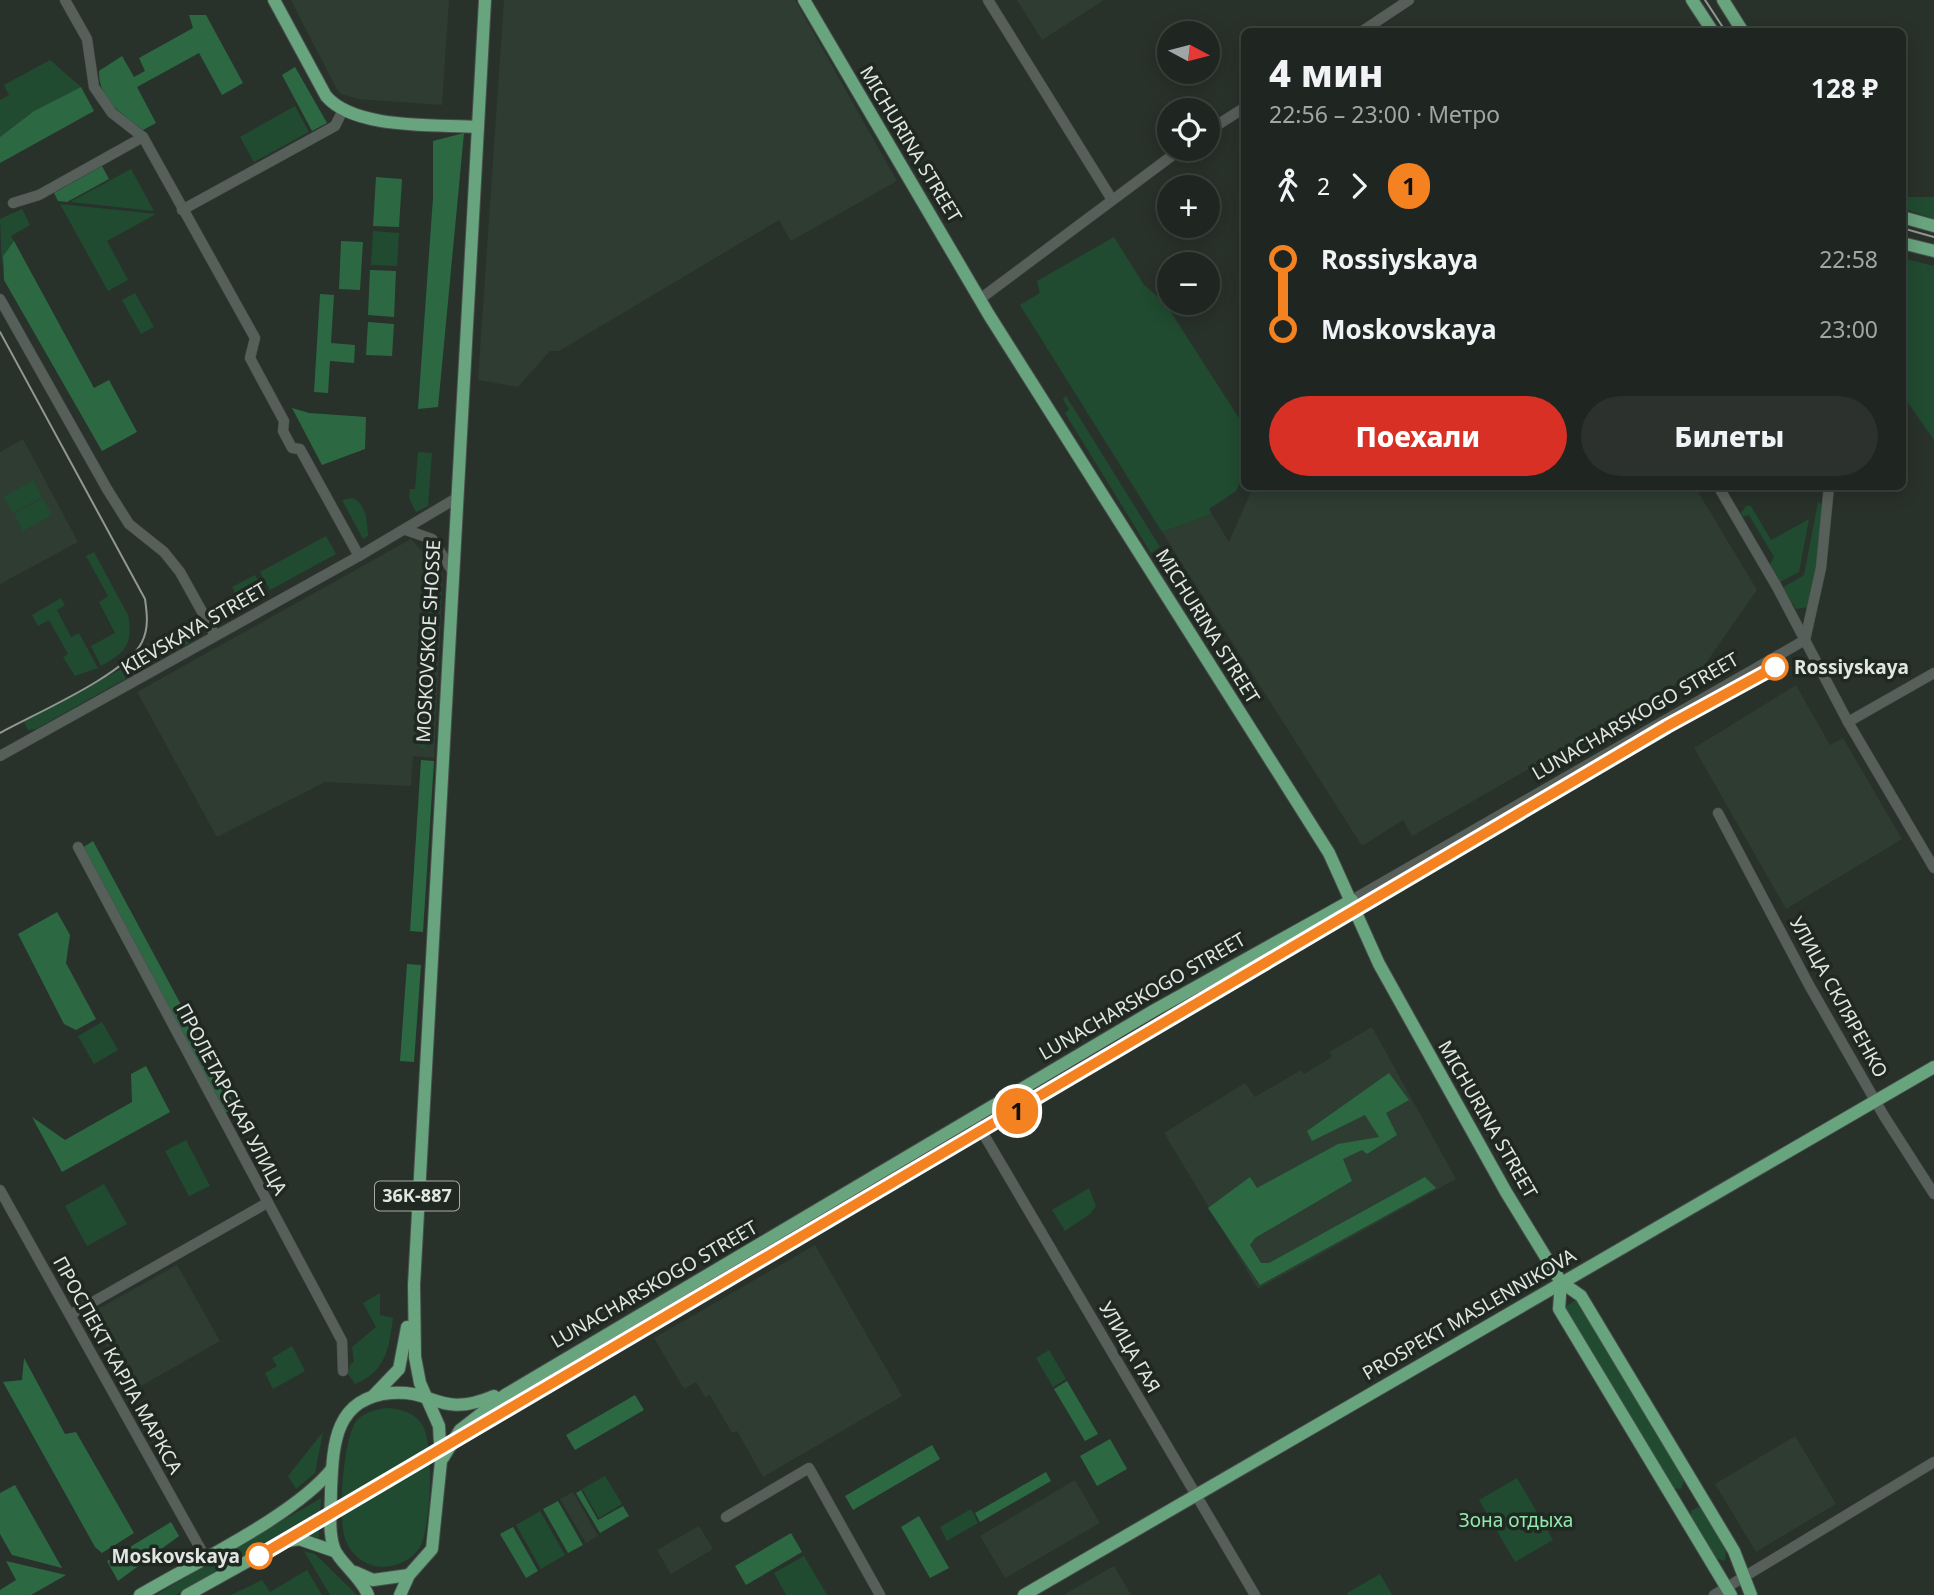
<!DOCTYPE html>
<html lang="ru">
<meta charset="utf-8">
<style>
body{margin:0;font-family:"Noto Sans",sans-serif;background:#2c312d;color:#f1f3f6;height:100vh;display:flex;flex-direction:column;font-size:26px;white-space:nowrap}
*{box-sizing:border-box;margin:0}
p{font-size:23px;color:#a1a5a5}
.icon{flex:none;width:38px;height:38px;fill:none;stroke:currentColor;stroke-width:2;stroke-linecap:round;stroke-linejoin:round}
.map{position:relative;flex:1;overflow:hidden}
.side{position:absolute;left:1241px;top:28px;width:665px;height:462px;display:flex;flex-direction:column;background:#1f2520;border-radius:10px;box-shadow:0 4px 18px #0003,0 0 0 2px #3c423e}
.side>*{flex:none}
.badge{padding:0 14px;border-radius:23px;font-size:24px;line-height:46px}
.needle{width:46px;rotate:97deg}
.tools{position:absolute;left:1157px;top:21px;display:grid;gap:14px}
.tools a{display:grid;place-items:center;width:63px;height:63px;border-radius:50%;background:#1f2520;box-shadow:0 4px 18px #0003,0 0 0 2px #3c423e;font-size:35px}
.map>.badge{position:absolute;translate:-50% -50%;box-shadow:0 0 0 4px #fff}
.legs{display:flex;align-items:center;gap:10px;height:77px;padding:0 28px;font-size:23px}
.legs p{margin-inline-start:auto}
.overview{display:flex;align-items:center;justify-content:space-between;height:119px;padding:0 28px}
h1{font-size:38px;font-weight:800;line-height:52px}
.action{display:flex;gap:14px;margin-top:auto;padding:14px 28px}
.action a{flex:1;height:80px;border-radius:42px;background:#d93025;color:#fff;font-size:28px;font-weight:800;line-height:80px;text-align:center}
.action a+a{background:#2c312d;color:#f1f3f6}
ul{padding:0 28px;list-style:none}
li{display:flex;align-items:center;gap:24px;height:70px;font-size:26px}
li i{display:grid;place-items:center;width:10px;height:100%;margin:0 9px;background:currentColor}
li i::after{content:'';width:18px;height:18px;margin:-9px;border:5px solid;border-radius:50%;background:#1f2520}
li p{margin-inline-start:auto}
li:first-child i{background:linear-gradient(#0000 50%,currentColor 0)}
li:last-child i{background:linear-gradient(currentColor 50%,#0000 0)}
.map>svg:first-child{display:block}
.built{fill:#2e3c32}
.green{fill:#204b30}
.forest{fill:#2c6943}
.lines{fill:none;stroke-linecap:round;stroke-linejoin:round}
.minor-casing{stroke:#484e4a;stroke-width:11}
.major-casing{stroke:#484e4a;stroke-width:14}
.minor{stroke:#565f59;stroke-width:10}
.major{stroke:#68a47d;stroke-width:12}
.tram{stroke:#919893;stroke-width:2}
.line-1-casing{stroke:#fff;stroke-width:16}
.line-1{stroke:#f58220;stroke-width:10}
.stop-1-dot{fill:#fff;stroke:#f58220;stroke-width:3.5}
.labels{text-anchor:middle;stroke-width:7;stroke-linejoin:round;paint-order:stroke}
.shield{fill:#202822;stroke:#a7ada8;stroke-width:2}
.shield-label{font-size:18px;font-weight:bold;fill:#e1e6e2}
.street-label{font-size:19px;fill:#e1e6e2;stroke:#202822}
.stop-label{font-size:19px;font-weight:bold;fill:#e1e6e2;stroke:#202822;text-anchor:start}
.park-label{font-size:19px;fill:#90e8ad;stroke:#202822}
</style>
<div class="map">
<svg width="1934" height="1595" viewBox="0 0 1934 1595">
<rect width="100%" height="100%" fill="#29312b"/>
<!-- built -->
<g class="built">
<path d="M291,0h158l-7,105 -84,-6 -17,-5 -5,-6z"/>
<path d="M504,0h291l102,181 -106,60 -12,-21 -220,131h-9l-32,36 -40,-7z"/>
<path d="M1017,0h87l-62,40z"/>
<path d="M23,439l55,103 -78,42v-132z"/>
<path d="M1253,487h442l62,103 -56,80 -289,166 -9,-16 -41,26 -200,-314 50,-18 17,28z"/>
<path d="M411,539l32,35 -9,184 -21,-2 -2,30 -86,-4 -108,55 -80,-145z"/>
<path d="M1796,685l34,60 13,-7 59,101 -116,70 -92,-161z"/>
<path d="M1372,1027l84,152 -198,110 -94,-156 81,-50 10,14 46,-27 3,4 28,-17 -3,-5z"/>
<path d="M815,1245l87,151 -139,81 -26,-46 -5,2 -22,-38 -5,2 -9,-15 -12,7 -30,-51z"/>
<path d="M177,1265l43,76 -88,50 -43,-77z"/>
<path d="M1795,1436l41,68 -80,48 -41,-68z"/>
<path d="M1075,1480l25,43 -95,55 -25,-42z"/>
<path d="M573,1492l25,44 -12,7 -26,-44z"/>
<path d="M699,1526l14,23 -42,25 -14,-24z"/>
<path d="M1114,1566l17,29h-67l1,-1z"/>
</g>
<!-- green -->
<g class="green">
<path d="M50,60l31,27 -47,24 -34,26v-37l9,-5 -5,-10z"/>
<path d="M295,106l14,26 -55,30 -14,-25z"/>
<path d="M131,169l23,42 -84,-9z"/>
<path d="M1902,197h32v22l-32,-11z"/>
<path d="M60,204l96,10 -49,27 21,39 -20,11z"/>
<path d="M22,209l8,16 -19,11 3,5 -11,15 -1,12 -2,-49z"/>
<path d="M373,231l26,2 -2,33 -26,-1z"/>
<path d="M1114,237l30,48 21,18 79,123v48l-8,17 -27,18 3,5 -50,18 -142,-227 20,-12 -3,-12z"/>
<path d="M1902,258l32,8v174l-32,-46z"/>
<path d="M135,293l19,34 -13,7 -19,-34z"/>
<path d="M1066,396l94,151 -9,6 -86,-140 4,-3 -6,-11z"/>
<path d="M418,452l14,1 -4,53 -12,6 -7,-14 1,-9h5z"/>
<path d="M33,480l9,17 -29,16 -9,-16z"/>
<path d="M43,498l9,17 -29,16 -9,-17z"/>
<path d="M353,498c14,8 14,23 15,38l-5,3 -21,-39z"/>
<path d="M1818,502l10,6 -17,94 -3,5 -12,2 -14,-21 22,-13z"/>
<path d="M1746,506h5l20,34 38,-21 -10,53 -19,10 -10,-18 4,-7 -25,-42 -6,2 -2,-4z"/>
<path d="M326,536l10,18 -66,36 -10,-18z"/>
<path d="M94,552l34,63c6,28 -3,38 -27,51l-10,-20 24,-13 -16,-31 9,-6 -22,-40z"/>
<path d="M255,575l10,18 -23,13 -10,-19z"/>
<path d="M440,579l1,29h-7l-9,141 -5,-1 10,-157 4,-11z"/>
<path d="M61,598l4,7 -8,5 14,27 8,-4 19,35 -23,8 -12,-19 5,-3 -19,-34 -11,6 -6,-11z"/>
<path d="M197,617l6,11 -3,9 -164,92 -8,1 -4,-8 101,-55 16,-20z"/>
<path d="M102,1022l16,28 -24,14 -16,-28z"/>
<path d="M186,1140l24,46 -21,10 -24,-45z"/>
<path d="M104,1184l23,40 -40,22 -22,-40z"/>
<path d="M1089,1188l7,18 -6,8 -25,17 -13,-21z"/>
<path d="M380,1293v22l13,3c-4,31 -7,53 -38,66l-7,-10 2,-10 4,-2 -2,-15 24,-20 -13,-24z"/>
<path d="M1576,1300l109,178 -4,11 -11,-1 -105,-181z"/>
<path d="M292,1346l13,25 -32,18 -8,-16 12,-7 -5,-8z"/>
<path d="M1049,1350l17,29 -13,8 -17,-29z"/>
<path d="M386,1408c14,1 29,4 37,18 11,19 8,102 -3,121 -8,13 -22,19 -37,20 -16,0 -31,-11 -37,-26 -9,-19 -3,-105 11,-121 7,-7 19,-11 29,-12z"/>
<path d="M323,1432l-8,41 -19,16 -8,-13z"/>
<path d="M605,1476l17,28 -23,14 -17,-29z"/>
<path d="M1517,1478l36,62 -38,22 -36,-62z"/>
<path d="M321,1498l-2,40 -25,-6 -11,1 -107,62h-20z"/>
<path d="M1698,1507l5,3 23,39 -1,12 -10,-3 -24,-41v-6z"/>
<path d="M971,1509l7,14 -31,18 -7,-14z"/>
<path d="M540,1511l25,44 -24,14 -25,-44z"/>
<path d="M304,1551l11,3 42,41h-27z"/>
<path d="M804,1556l23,39h-41l-12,-22z"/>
<path d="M307,1570l15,25h-91l31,-15 8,12z"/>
<path d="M1380,1574l12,21h-44l-1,-2z"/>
</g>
<!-- forest -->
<g class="forest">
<path d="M189,15h17l37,68 -21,12 -23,-42 -62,34 19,36 -13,7c-21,-16 -45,-31 -44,-59l23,-15 12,21 11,-6 -6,-13 54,-30z"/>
<path d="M295,67l32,56 -15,8 -30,-56z"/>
<path d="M81,87l13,24 -94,52v-26l34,-26z"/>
<path d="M464,133l-26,274 -20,2 15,-211v-57z"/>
<path d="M102,166l7,13 -42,23 -9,-1 -4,-8z"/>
<path d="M376,177l26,2 -3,48 -26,-1z"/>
<path d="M14,241l80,147 15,-8 28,52 -35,19 -98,-171 -1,-24z"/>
<path d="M341,241l22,1 -3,48 -21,-1z"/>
<path d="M370,270l26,1 -2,46 -26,-2z"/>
<path d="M320,294l14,1 -3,48 24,2 -1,18 -24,-2 -2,32 -14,-1z"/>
<path d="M368,322l26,2 -2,32 -26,-1z"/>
<path d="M292,408l17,5 57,4 -1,32 -43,16z"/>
<path d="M421,760l13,1 -11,171 -13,-1z"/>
<path d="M93,841l143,266 -11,6 -143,-265z"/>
<path d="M57,912l13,23 -4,28 30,56 -20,11 -12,-6 -46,-90z"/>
<path d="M407,964l14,1 -7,97 -14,-1z"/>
<path d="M146,1066l24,46 -108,60 -30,-55 33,23 67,-38 -1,-28z"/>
<path d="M1389,1073l20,27 -23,13 11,22 -30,19 -5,-4 -19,9 9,22 -97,57 -5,7 11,18h8l156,-86 11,11 -176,97 -52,-77 42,-31 7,11 81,-44 41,-7 -14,-22 -53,26 -5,-10z"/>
<path d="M24,1358l41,76 11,-2 58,101 -32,20 -7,-6 -92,-165 19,-2z"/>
<path d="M1067,1381l31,53 -13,7 -31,-52z"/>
<path d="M635,1395l9,15 -69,40 -9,-15z"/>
<path d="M1110,1439l17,30 -30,17 -17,-30z"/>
<path d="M932,1445l8,14 -87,51 -8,-14z"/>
<path d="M1046,1472l5,9 -71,41 -5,-9z"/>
<path d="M15,1485l47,83 -50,-13 -12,-21v-41z"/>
<path d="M581,1490l17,30 25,-14 6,10 -29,17 -24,-40z"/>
<path d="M558,1501l25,44 -15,8 -25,-44z"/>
<path d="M919,1516l30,52 -19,10 -29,-51z"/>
<path d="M171,1522l8,14 -61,45 -11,-20z"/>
<path d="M513,1527l25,44 -12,7 -26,-44z"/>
<path d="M791,1533l11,19 -56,33 -11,-19z"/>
<path d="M6,1561l60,14 -35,20h-31v-5l16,-10z"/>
</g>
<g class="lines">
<!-- minor casing -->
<g class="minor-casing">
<g id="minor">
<path d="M65,0l22,39 7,48 18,26 31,24 112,201 -5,20 34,63 -1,10 9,17 8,1 59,107"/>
<path d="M988,0l123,198"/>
<path d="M1361,32l48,-32"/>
<path d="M1208,131l36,-23"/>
<path d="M13,203l26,-8 104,-58"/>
<path d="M182,210l153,-84 8,-16"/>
<path d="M0,299l107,190 22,35 35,28 16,20 35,63"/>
<path d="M980,299l201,-150"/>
<path d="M1718,486l59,101 71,135 86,146"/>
<path d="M406,530l26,9 19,30"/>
<path d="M1805,640l16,-72 8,-82"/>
<path d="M1848,722l86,-49"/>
<path d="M0,756l359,-200 96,-57"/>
<path d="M1718,813l91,172 75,131 50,78"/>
<path d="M78,847l264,494 1,30"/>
<path d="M1352,900l453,-260"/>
<path d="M974,1118l281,477"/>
<path d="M0,1190l205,367"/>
<path d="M70,1315l197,-112"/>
<path d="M726,1517l83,-49 71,127"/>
<path d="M1714,1595l220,-133"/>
</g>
</g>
<!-- major casing -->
<g class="major-casing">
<g id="major">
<path d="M274,0l52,96c29,34 110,28 152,31"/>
<path d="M804,0l185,315 340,538 50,111 127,228 55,90 20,14 153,255 17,44"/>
<path d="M1692,0l21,32"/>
<path d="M1723,0l20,32"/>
<path d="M1902,217l32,9"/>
<path d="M1902,243l32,8"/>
<path d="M1561,1282l-2,27 172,286"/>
<path d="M374,1395l25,-26 8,-42"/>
<path d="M443,1458l17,-28 45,-35 648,-384 199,-111"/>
<path d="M355,1572l18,8 36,-5"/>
<path d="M140,1595c54,-32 154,-79 192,-126"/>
<path d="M187,1595l95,-53 17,-3 35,12"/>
<path d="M368,1595c-7,-18 -30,-34 -34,-47 -6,-18 -3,-39 -3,-58 2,-45 3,-92 60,-97 43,-4 49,26 103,3"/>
<path d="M400,1595l9,-20 23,-26 9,-88 -2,-35 -19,-43 -5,-26 -1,-72 71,-1285"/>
<path d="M1024,1595c304,-176 606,-354 910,-528"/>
</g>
</g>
<!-- minor -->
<use href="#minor" class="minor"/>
<!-- major -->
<use href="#major" class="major"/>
<!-- tram -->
<g class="tram">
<path d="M1705,0l21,32"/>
<path d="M1902,228l32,9"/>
<path d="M0,332l145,267c2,14 4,29 -3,43 -15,32 -108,72 -142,91"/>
</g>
</g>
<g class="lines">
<!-- line-1 casing -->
<g class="line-1-casing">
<path id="line-1" d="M259,1556l1408,-830 108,-59"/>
</g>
<!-- line-1 -->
<use href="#line-1" class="line-1"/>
</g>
<!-- markers -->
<g class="stop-1-dot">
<circle cx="1775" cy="667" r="12"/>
<circle cx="259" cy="1556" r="12"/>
</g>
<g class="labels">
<!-- shield labels -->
<rect class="shield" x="375" y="1181.5" width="84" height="29" rx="5"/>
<g class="shield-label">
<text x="417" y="1202">36К-887</text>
</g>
<!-- street labels -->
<g class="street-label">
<text transform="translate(911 144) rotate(59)" y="7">MICHURINA STREET</text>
<text transform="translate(1208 626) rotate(58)" y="7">MICHURINA STREET</text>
<text transform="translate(194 628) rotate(-30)" y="7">KIEVSKAYA STREET</text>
<text transform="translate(428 641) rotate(-87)" y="7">MOSKOVSKOE SHOSSE</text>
<text transform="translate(1635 716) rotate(-30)" y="7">LUNACHARSKOGO STREET</text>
<text transform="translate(1142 996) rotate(-30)" y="7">LUNACHARSKOGO STREET</text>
<text transform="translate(1839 997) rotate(61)" y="7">УЛИЦА СКЛЯРЕНКО</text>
<text transform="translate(232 1099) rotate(62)" y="7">ПРОЛЕТАРСКАЯ УЛИЦА</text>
<text transform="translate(1488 1119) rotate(60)" y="7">MICHURINA STREET</text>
<text transform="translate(654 1284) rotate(-30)" y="7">LUNACHARSKOGO STREET</text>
<text transform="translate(1469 1314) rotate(-30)" y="7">PROSPEKT MASLENNIKOVA</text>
<text transform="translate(1130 1347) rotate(60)" y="7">УЛИЦА ГАЯ</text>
<text transform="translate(118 1365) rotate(61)" y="7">ПРОСПЕКТ КАРЛА МАРКСА</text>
</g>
<!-- stop labels -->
<g class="stop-label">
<text x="1794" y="674">Rossiyskaya</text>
<text x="240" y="1563" text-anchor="end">Moskovskaya</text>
</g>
<!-- park labels -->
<g class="park-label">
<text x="1516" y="1527">Зона отдыха</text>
</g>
</g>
</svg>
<div class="tools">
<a><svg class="needle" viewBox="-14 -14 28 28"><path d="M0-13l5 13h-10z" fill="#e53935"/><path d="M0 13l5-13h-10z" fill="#a1a5a5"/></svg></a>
<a><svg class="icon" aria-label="locate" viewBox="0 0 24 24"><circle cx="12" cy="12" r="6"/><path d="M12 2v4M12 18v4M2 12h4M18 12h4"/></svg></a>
<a>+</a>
<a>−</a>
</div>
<b class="badge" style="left:1017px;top:1111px;background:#f58220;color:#111">1</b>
<section class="side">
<div class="overview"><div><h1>4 мин</h1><p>22:56 – 23:00 · Метро</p></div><b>128 ₽</b></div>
<div class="legs"><svg class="icon" aria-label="walk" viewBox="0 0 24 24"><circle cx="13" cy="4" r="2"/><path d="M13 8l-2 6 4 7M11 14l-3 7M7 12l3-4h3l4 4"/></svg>2<svg class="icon" aria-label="forward" viewBox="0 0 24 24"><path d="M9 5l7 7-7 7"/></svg><b class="badge" style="background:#f58220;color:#111">1</b></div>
<ul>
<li><i style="color:#f58220"></i><b>Rossiyskaya</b><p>22:58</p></li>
<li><i style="color:#f58220"></i><b>Moskovskaya</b><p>23:00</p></li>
</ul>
<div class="action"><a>Поехали</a><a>Билеты</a></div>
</section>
</div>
